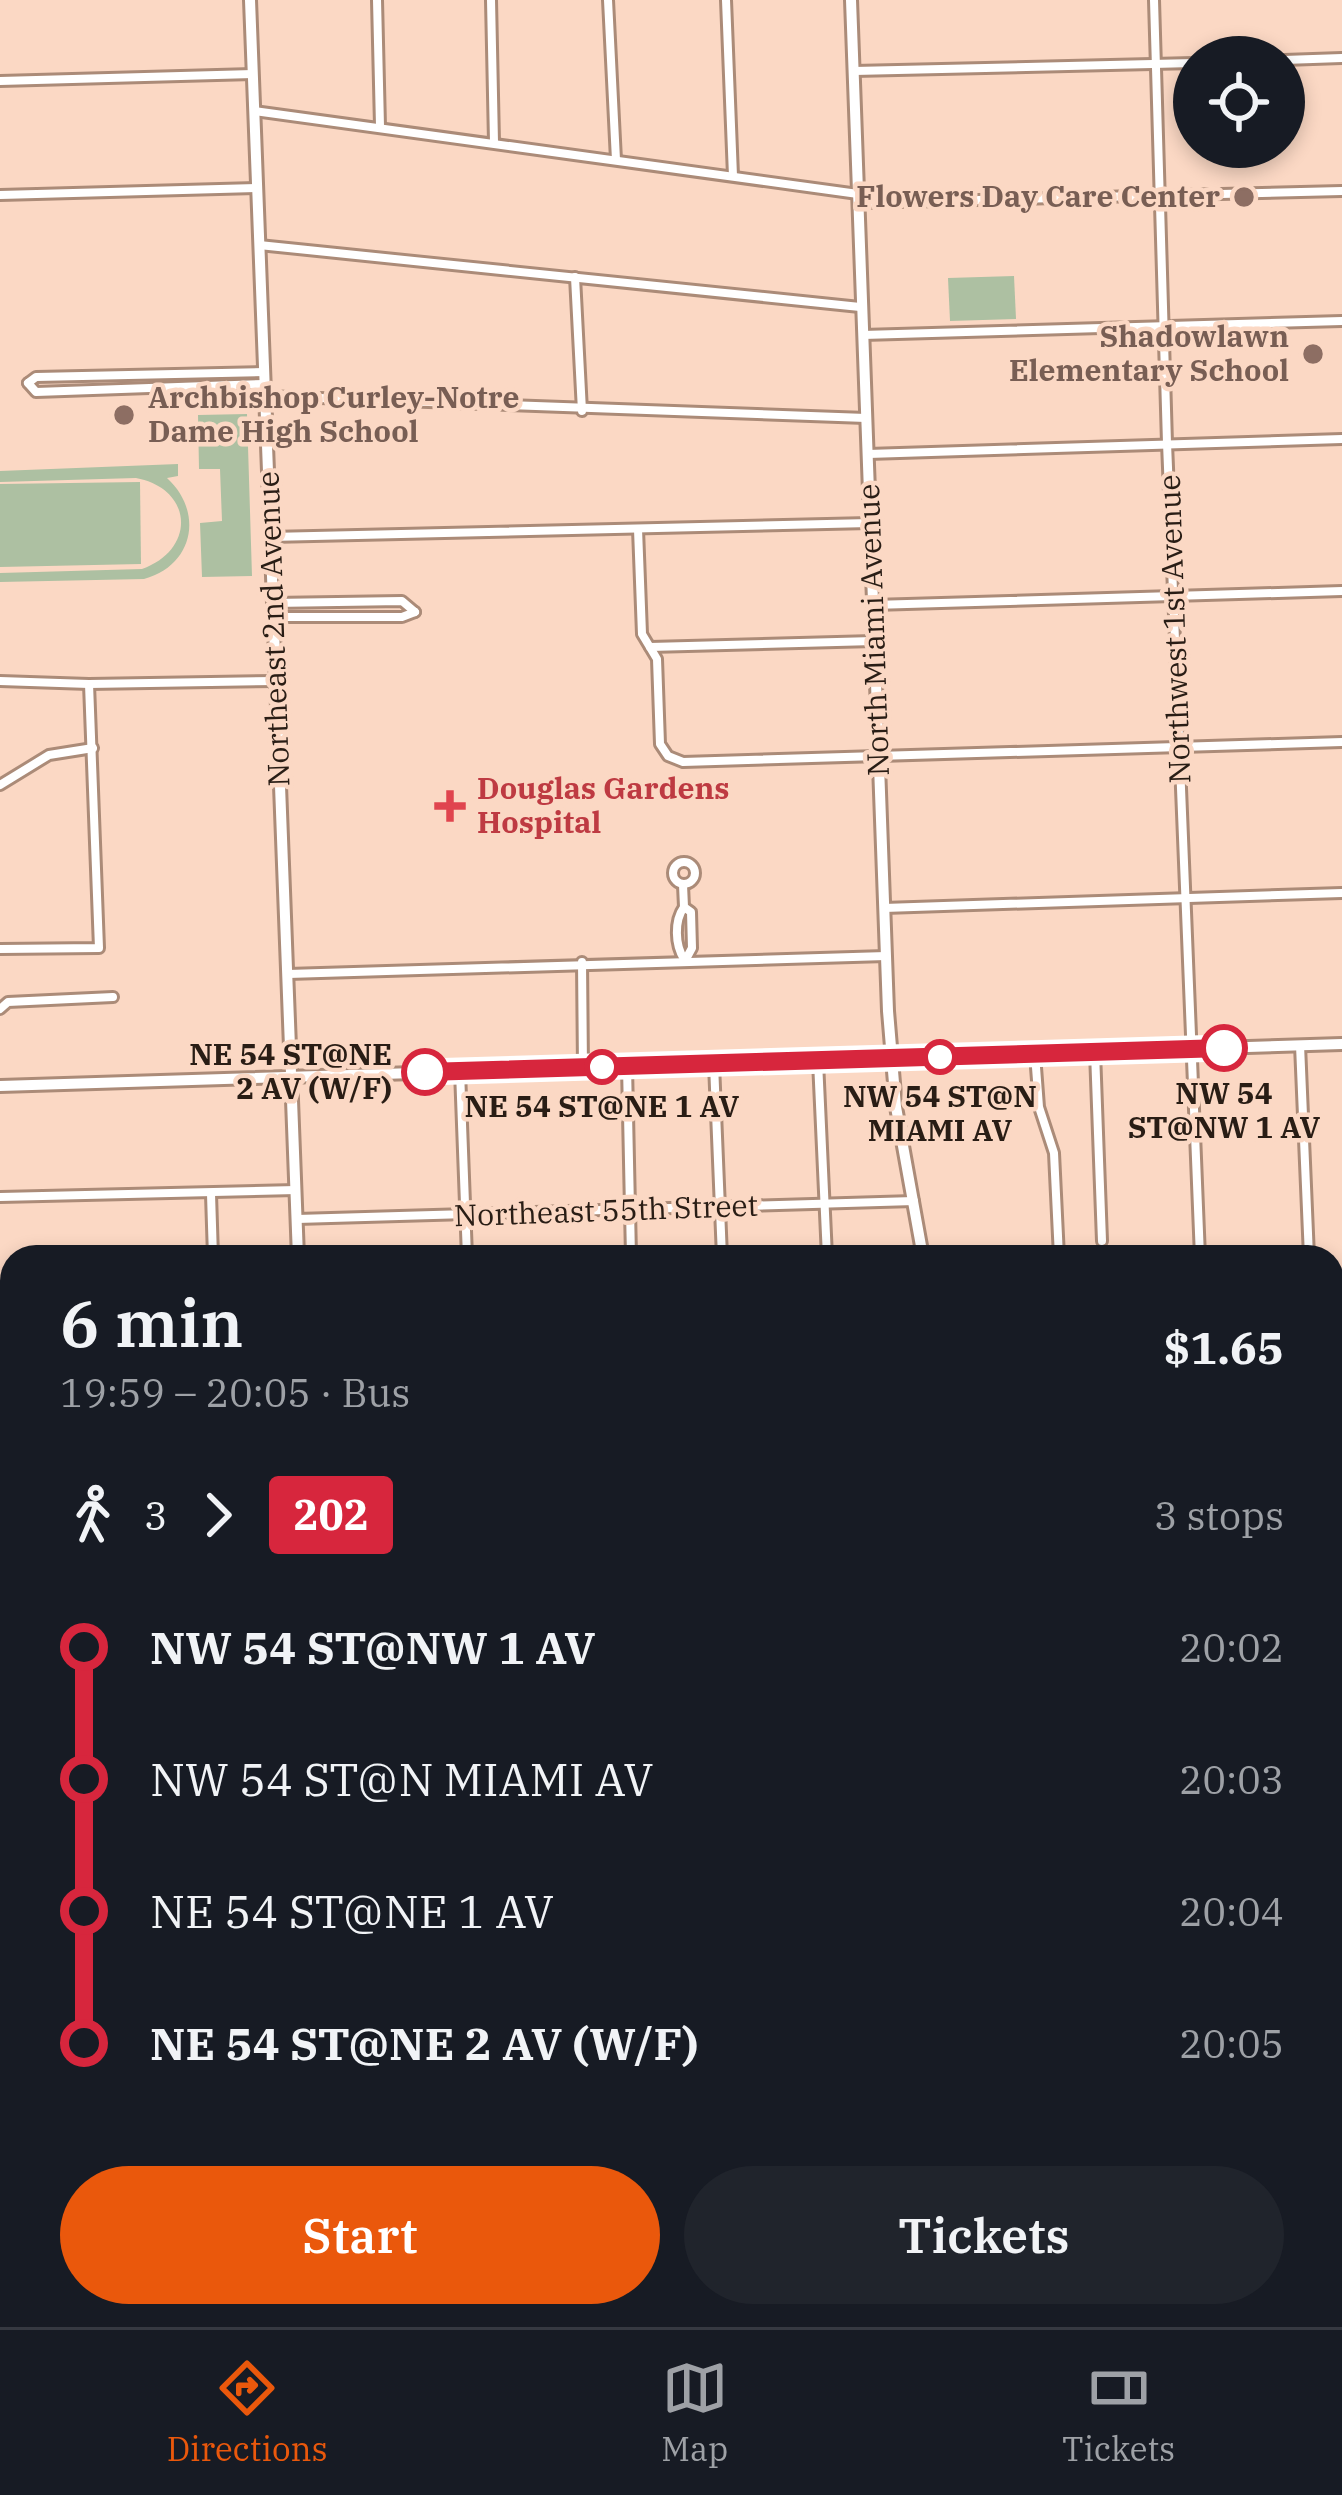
<!DOCTYPE html>
<meta charset="utf-8">
<style>
body{margin:0;font-family:"IBM Plex Serif",serif;background:#20242c;color:#f1f3f6;height:100vh;display:flex;flex-direction:column;font-size:45px;white-space:nowrap}
*{box-sizing:border-box;margin:0}
p{font-size:39px;color:#9ea1a6}
.icon{flex:none;width:66px;height:66px;fill:none;stroke:currentColor;stroke-width:2;stroke-linecap:round;stroke-linejoin:round}
.map{position:relative;flex:1;overflow:hidden}
.drawer{position:absolute;left:0px;top:1245px;width:1344px;height:1083px;display:flex;flex-direction:column;background:#171b24;border-radius:36px 36px 0 0;box-shadow:0 6px 18px #0003}
.drawer>*{flex:none}
.badge{padding:0 24px;border-radius:9px;font-size:42px;line-height:78px}
.tools{position:absolute;left:1173px;top:36px;display:grid;gap:24px}
.tools a{display:grid;place-items:center;width:132px;height:132px;border-radius:50%;background:#171b24;box-shadow:0 6px 18px #0003;font-size:60px}
.map>.badge{position:absolute;translate:-50% -50%;box-shadow:0 0 0 6px #fff}
.legs{display:flex;align-items:center;gap:18px;height:132px;padding:0 60px;font-size:39px}
.legs p{margin-inline-start:auto}
.head{display:flex;align-items:center;justify-content:space-between;height:204px;padding:0 60px}
h1{font-size:66px;font-weight:600;line-height:90px}
.cta{display:flex;gap:24px;margin-top:auto;padding:24px 60px}
.cta a{flex:1;height:138px;border-radius:72px;background:#ea580c;color:#fff;font-size:48px;font-weight:600;line-height:138px;text-align:center}
.cta a+a{background:#20242c;color:#f1f3f6}
ul{padding:0 60px;list-style:none}
li{display:flex;align-items:center;gap:42px;height:132px;font-size:45px}
li i{display:grid;place-items:center;width:18px;height:100%;margin:0 15px;background:currentColor}
li i::after{content:'';width:30px;height:30px;margin:-15px;border:9px solid;border-radius:50%;background:#171b24}
li p{margin-inline-start:auto}
li:first-child i{background:linear-gradient(#0000 50%,currentColor 0)}
li:last-child i{background:linear-gradient(currentColor 50%,#0000 0)}
.tabs{display:flex;justify-content:space-around;align-items:center;height:168px;border-top:3px solid #363941;background:#171b24;font-size:33px;color:#9ea1a6}
.tabs a{display:grid;justify-items:center;gap:6px}
.tabs .selected{color:#ea580c}
.map>svg:first-child{display:block}
.green{fill:#adc0a2}
.lines{fill:none;stroke-linecap:round;stroke-linejoin:round}
.minor-casing{stroke:#ab8b78;stroke-width:14}
.secondary-casing{stroke:#ab8b78;stroke-width:16}
.minor{stroke:#fff;stroke-width:8}
.secondary{stroke:#fff;stroke-width:10}
.line-1-casing{stroke:#fff;stroke-width:27}
.line-1{stroke:#d7263d;stroke-width:18}
.education-dot{fill:#8d6e63;stroke:#fbd8c4;stroke-width:4.5}
.health-dot{fill:#e0444e;stroke:#fbd8c4;stroke-width:4.5}
.stop-1-dot{fill:#fff;stroke:#d7263d;stroke-width:6}
.labels{text-anchor:middle;stroke-width:9;stroke-linejoin:round;paint-order:stroke}
.education-label{font-size:30px;font-weight:bold;fill:#785e54;stroke:#fbd8c4;text-anchor:end}
.street-label{font-size:30px;fill:#291d15;stroke:#fbd8c4}
.health-label{font-size:30px;font-weight:bold;fill:#be3a42;stroke:#fbd8c4;text-anchor:start}
.stop-label{font-size:30px;font-weight:bold;fill:#291d15;stroke:#fbd8c4}
</style>
<div class="map">
<svg width="1342" height="2327" viewBox="0 0 1342 2327">
<rect width="100%" height="100%" fill="#fbd8c4"/>
<!-- green -->
<g class="green">
<path d="M1014,276l2,43 -66,2 -2,-43z"/>
<path d="M247,414l5,162 -50,1 -2,-54 22,-2 -2,-52h-21l-1,-54z"/>
<path d="M178,464v12l-11,2c37,34 27,87 -23,101l-144,3v-9l142,-4c54,-19 52,-80 -6,-91l-136,4v-11z"/>
<path d="M140,482l1,82 -141,3v-83z"/>
</g>
<g class="lines">
<!-- minor casing -->
<g class="minor-casing">
<g id="minor">
<path d="M377,0l3,126"/>
<path d="M491,0l3,142"/>
<path d="M608,0l8,160"/>
<path d="M726,0l7,176"/>
<path d="M1154,0l13,443 33,814"/>
<path d="M1284,60l58,-2"/>
<path d="M854,71l340,-8"/>
<path d="M0,81l253,-7"/>
<path d="M254,111l604,83"/>
<path d="M0,195l257,-7"/>
<path d="M858,203l484,-12"/>
<path d="M259,245l601,62"/>
<path d="M575,277l7,134"/>
<path d="M863,335l479,-14"/>
<path d="M28,383l8,9 228,-8"/>
<path d="M28,383l8,-6 228,-5"/>
<path d="M265,396l601,22"/>
<path d="M868,454l474,-15"/>
<path d="M638,529l4,105 15,25 3,85 8,12 15,6 659,-20"/>
<path d="M270,537l600,-14"/>
<path d="M273,603l129,-2 13,11"/>
<path d="M873,605l469,-14"/>
<path d="M274,617h128l13,-5"/>
<path d="M650,647l224,-6"/>
<path d="M0,681l89,3 187,-3"/>
<path d="M0,785l49,-30 44,-7"/>
<circle cx="684" cy="873" r="11"/>
<path d="M683,885l1,22 7,5 1,36 -6,11"/>
<path d="M684,907c-10,14 -9,38 0,52"/>
<path d="M884,908l458,-15"/>
<path d="M0,949l99,-1 -10,-264"/>
<path d="M582,962l1,106"/>
<path d="M288,974l598,-18"/>
<path d="M0,1009l8,-7 105,-5"/>
<path d="M1300,1045l9,212"/>
<path d="M1095,1052l7,189"/>
<path d="M1035,1054l4,53 15,46 5,104"/>
<path d="M818,1061l9,196"/>
<path d="M714,1064l8,193"/>
<path d="M627,1066l4,191"/>
<path d="M460,1071l7,186"/>
<path d="M211,1194l2,63"/>
<path d="M0,1197l296,-7"/>
<path d="M297,1219l617,-18"/>
<path d="M0,1287h12"/>
<path d="M1332,1340h10"/>
<path d="M0,1384h12"/>
<path d="M0,1433l8,251 -6,24 10,141"/>
<path d="M1340,1468l2,45"/>
<path d="M1332,1607h10"/>
<path d="M1332,1747l10,-1"/>
<path d="M1332,1761h10"/>
<path d="M0,1932h12"/>
<path d="M1332,1948l10,-1"/>
<path d="M0,2069l12,-1"/>
<path d="M1332,2099l10,-1"/>
<path d="M37,2316v11"/>
<path d="M498,2316v11"/>
<path d="M640,2316v11"/>
<path d="M789,2316v11"/>
<path d="M995,2316l1,11"/>
<path d="M1122,2316v11"/>
<path d="M1194,2316v11"/>
<path d="M1292,2316v11"/>
<path d="M428,2327v-11"/>
</g>
</g>
<!-- secondary casing -->
<g class="secondary-casing">
<g id="secondary">
<path d="M250,0l48,1257"/>
<path d="M851,0l37,1011 8,96 27,150"/>
<path d="M0,1086l1342,-42"/>
<path d="M0,2230l12,-1"/>
<path d="M1332,2238h10"/>
<path d="M1332,2257h10"/>
<path d="M344,2316v11"/>
<path d="M933,2316v11"/>
<path d="M211,2327l33,-11"/>
</g>
</g>
<!-- minor -->
<use href="#minor" class="minor"/>
<!-- secondary -->
<use href="#secondary" class="secondary"/>
</g>
<g class="lines">
<!-- line-1 casing -->
<g class="line-1-casing">
<path id="line-1" d="M425,1072l799,-24"/>
</g>
<!-- line-1 -->
<use href="#line-1" class="line-1"/>
</g>
<!-- markers -->
<g class="education-dot">
<circle cx="1244" cy="197" r="12"/>
<circle cx="1313" cy="354" r="12"/>
<circle cx="124" cy="415" r="12"/>
</g>
<path class="health-dot" d="M444 788h12v12h12v12h-12v12h-12v-12h-12v-12h12z"/>
<g class="stop-1-dot">
<circle cx="1224" cy="1048" r="21"/>
<circle cx="940" cy="1057" r="15"/>
<circle cx="602" cy="1067" r="15"/>
<circle cx="425" cy="1072" r="21"/>
</g>
<g class="labels">
<!-- education labels -->
<g class="education-label">
<text x="1220" y="207">Flowers Day Care Center</text>
<text x="1289" y="347">Shadowlawn<tspan x="1289" dy="34">Elementary School</tspan></text>
<text x="148" y="408" text-anchor="start">Archbishop Curley-Notre<tspan x="148" dy="34">Dame High School</tspan></text>
</g>
<!-- street labels -->
<g class="street-label">
<text transform="translate(274 629) rotate(-92)" y="10">Northeast 2nd Avenue</text>
<text transform="translate(1175 629) rotate(-92)" y="10">Northwest 1st Avenue</text>
<text transform="translate(874 630) rotate(-92)" y="10">North Miami Avenue</text>
<text transform="translate(606 1211) rotate(-2)" y="10">Northeast 55th Street</text>
</g>
<!-- health labels -->
<g class="health-label">
<text x="477" y="799">Douglas Gardens<tspan x="477" dy="34">Hospital</tspan></text>
</g>
<!-- stop labels -->
<g class="stop-label">
<text x="392" y="1065" text-anchor="end">NE 54 ST@NE<tspan x="392" dy="34">2 AV (W/F)</tspan></text>
<text x="1224" y="1104">NW 54<tspan x="1224" dy="34">ST@NW 1 AV</tspan></text>
<text x="940" y="1107">NW 54 ST@N<tspan x="940" dy="34">MIAMI AV</tspan></text>
<text x="602" y="1117">NE 54 ST@NE 1 AV</text>
</g>
</g>
</svg>
<div class="tools">
<a><svg class="icon" aria-label="locate" viewBox="0 0 24 24"><circle cx="12" cy="12" r="6"/><path d="M12 2v4M12 18v4M2 12h4M18 12h4"/></svg></a>
</div>
<section class="drawer">
<div class="head"><div><h1>6 min</h1><p>19:59 – 20:05 · Bus</p></div><b>$1.65</b></div>
<div class="legs"><svg class="icon" aria-label="walk" viewBox="0 0 24 24"><circle cx="13" cy="4" r="2"/><path d="M13 8l-2 6 4 7M11 14l-3 7M7 12l3-4h3l4 4"/></svg>3<svg class="icon" aria-label="forward" viewBox="0 0 24 24"><path d="M9 5l7 7-7 7"/></svg><b class="badge" style="background:#d7263d;color:#fff">202</b><p>3 stops</p></div>
<ul>
<li><i style="color:#d7263d"></i><b>NW 54 ST@NW 1 AV</b><p>20:02</p></li>
<li><i style="color:#d7263d"></i><span>NW 54 ST@N MIAMI AV</span><p>20:03</p></li>
<li><i style="color:#d7263d"></i><span>NE 54 ST@NE 1 AV</span><p>20:04</p></li>
<li><i style="color:#d7263d"></i><b>NE 54 ST@NE 2 AV (W/F)</b><p>20:05</p></li>
</ul>
<div class="cta"><a>Start</a><a>Tickets</a></div>
</section>
</div>
<nav class="tabs">
<a class="selected"><svg class="icon" aria-label="directions" viewBox="0 0 24 24"><path d="M12 3l9 9-9 9-9-9zM9 14v-3h6M13 9l2 2-2 2"/></svg>Directions</a>
<a><svg class="icon" aria-label="map" viewBox="0 0 24 24"><path d="M3 6l6-2 6 2 6-2v14l-6 2-6-2-6 2zM9 4v14M15 6v14"/></svg>Map</a>
<a><svg class="icon" aria-label="tickets" viewBox="0 0 24 24"><path d="M3 7h18v10H3zM15 7v10"/></svg>Tickets</a>
</nav>
